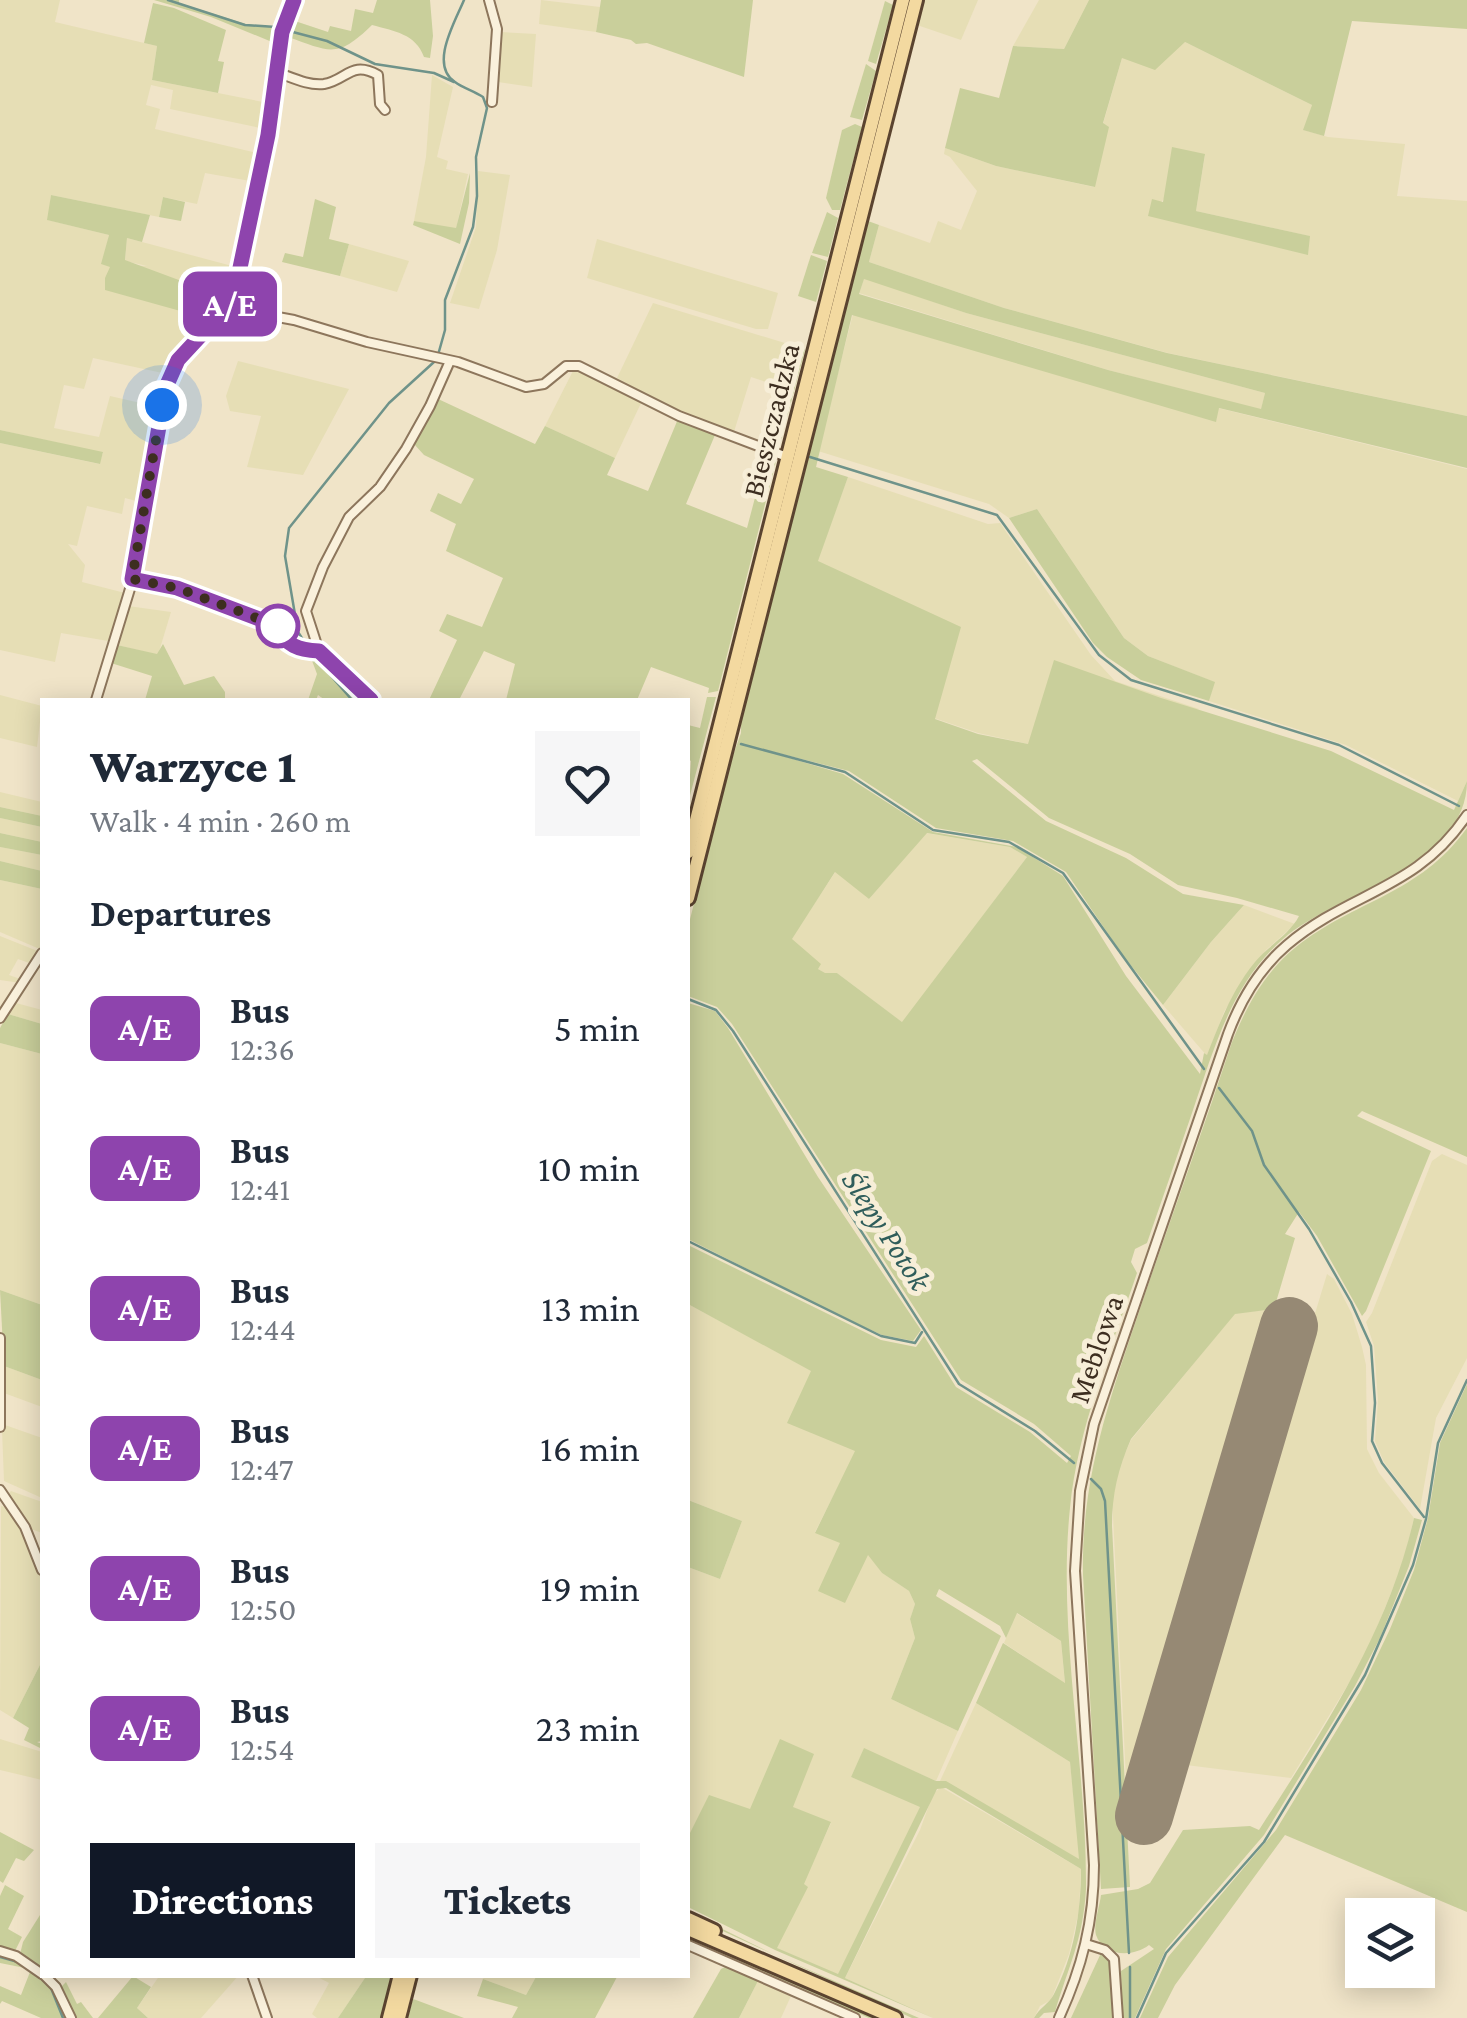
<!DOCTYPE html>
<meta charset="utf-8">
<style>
body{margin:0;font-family:"Crimson Pro",serif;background:#f6f6f7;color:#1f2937;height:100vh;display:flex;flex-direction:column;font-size:38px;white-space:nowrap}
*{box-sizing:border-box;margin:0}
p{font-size:32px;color:#747a83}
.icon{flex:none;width:55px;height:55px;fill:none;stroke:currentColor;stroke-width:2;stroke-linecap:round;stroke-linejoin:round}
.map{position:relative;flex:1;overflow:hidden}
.drawer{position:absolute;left:40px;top:698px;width:650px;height:1280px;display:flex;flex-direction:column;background:#fff;border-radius:0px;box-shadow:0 5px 25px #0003}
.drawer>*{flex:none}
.badge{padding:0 20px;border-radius:15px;font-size:35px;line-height:65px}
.fabs{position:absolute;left:1345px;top:1898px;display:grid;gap:20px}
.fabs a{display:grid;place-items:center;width:90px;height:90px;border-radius:0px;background:#fff;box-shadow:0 5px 25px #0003;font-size:50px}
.you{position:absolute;width:50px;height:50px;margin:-25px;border:8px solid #fff;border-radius:50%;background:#1a73e8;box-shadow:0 0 0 15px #1a73e833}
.map>.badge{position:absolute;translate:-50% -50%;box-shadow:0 0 0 5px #fff}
h2{padding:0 50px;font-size:38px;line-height:90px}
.round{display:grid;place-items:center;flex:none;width:105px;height:105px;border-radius:0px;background:#f6f6f7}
.summary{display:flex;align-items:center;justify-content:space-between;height:170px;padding:0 50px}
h1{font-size:48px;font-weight:800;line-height:75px}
.cta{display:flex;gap:20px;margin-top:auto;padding:20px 50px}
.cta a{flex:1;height:115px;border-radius:0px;background:#111827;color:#fff;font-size:40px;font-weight:800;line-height:115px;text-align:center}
.cta a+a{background:#f6f6f7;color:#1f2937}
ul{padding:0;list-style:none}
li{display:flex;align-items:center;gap:30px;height:140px;padding:0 50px}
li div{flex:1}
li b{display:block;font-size:38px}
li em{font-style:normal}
li .badge{min-width:110px;font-weight:700;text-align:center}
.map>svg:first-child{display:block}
.farmland{fill:#e6deb5;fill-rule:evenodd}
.green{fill:#c9cf9b;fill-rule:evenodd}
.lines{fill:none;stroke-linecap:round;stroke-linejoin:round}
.stream{stroke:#6f938a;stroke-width:2.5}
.runway{stroke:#968974;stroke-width:58}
.minor-casing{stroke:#8d765c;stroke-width:12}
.primary-casing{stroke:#5b4430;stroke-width:18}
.minor{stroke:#faf1dc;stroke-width:8}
.primary{stroke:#f3d9a0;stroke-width:12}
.line-casing{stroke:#fff;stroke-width:22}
.line{stroke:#8e44ad;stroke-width:15}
.walk{stroke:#3d2e20;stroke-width:10;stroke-dasharray:0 18}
.stop-dot{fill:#fff;stroke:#8e44ad;stroke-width:5}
.labels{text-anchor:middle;stroke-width:10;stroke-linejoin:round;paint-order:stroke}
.street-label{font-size:30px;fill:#3d2e20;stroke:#f7eed8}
.water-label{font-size:32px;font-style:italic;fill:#2f5d5a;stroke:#f7eed8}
</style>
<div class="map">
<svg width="1467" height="2018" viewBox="0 0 1467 2018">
<rect width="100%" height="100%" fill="#f0e4c8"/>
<!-- farmland -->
<g class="farmland">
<path d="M0,0h60l-5,22 102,24 -5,34 116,23 -3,26 -95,-20 3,-19 -22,-5 -5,20 14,4 -5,20 106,25 -5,28 -51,-9 -8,31 -34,-7 -4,20 -108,-22 -3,25 61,15 -7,29 45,2 -22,-5 2,-23 109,29v4l-9,31 -49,52 -11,20 -74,-16 -9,31 -20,-4 -10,43 45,9 11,-41 48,11 -18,95 -15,-4 -3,16 -35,-8 -10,40 -9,-2 17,21 -3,17 43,11 -11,49 -53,-9 -6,29 -55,-12v-207l99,21 4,-11 -103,-23z"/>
<path d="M541,0l59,7 -4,25 -57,-8z"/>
<path d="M923,0h55l-17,40 -44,-15z"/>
<path d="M1039,0h50l-25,49 -51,-3z"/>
<path d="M500,32l36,2 -4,53 -34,-5z"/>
<path d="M1185,42l127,63 -8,25 24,7 77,7 -8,52 70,5v215l-299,-63 -164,-45 -135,-46 10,-37 51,18 8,-22 23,9 16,-39 -27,-34 -6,-3 1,-6 51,18 98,21 9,-63 19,-66zM1205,155l-9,56 113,25 -1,18 -159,-39z"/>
<path d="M432,75l21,12 -16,70 11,4 -2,8 22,5 -12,55 -42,-8 12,-64z"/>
<path d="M478,171l32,4 -13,75 -18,59 -29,-6 26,-76z"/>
<path d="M597,239l181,54 -10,36h-12l-169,-51z"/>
<path d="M349,244l60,17 -12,31 -57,-16z"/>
<path d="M864,278l102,35 299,80 -4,17 -153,-40 -249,-77z"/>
<path d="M653,303l145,44 -11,42 -36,-12 -18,58 -54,-22 -62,-35z"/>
<path d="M853,314l363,107 2,-13 249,61v312l-9,20 -112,-56 -137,-44 5,-19 -66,-26 -24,-18 -87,-129 -28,9 -20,-14 -171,-53z"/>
<path d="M238,361l111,28 -46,86 -56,-8 14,-51 -31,-5 -4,-15z"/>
<path d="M574,369l68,32 -27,57 -70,-32z"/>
<path d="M848,477l140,47 12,-1 91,132 24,26 84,28 -171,35 -50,-11 -44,-15 -117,-157z"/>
<path d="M128,606l43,6 -13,43 -41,-10z"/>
<path d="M0,695l42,11 -5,41 -37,-9z"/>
<path d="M0,792l42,10v14l-42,-9z"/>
<path d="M0,818l42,9v15l-42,-9z"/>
<path d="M926,833l84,14 17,10 -124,166 -66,-50h-13l-6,-4 -27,-30 45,-68 33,28z"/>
<path d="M0,847l42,8v16l-42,-10z"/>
<path d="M0,880l42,9v61l-42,-18z"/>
<path d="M1244,905l51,19 -29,26 -21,26 -21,36 -17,44 -44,-51 48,-63z"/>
<path d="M0,936l40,16 -8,12 -14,-5 -9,16 14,5 -2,3 -21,-3z"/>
<path d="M16,1003l26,7v14l-34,-10z"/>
<path d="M0,1043l42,11v251l-42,-15z"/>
<path d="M1442,1154l25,11v193l-31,60 -16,91 -36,-47 -9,-21 3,-40 -4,-55 -8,-24 6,-9 60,-152z"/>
<path d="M1327,1274l7,5 18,35 10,33 4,18 1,84 12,24 35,45 -11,45 -37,92 -75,123 -113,-14z"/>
<path d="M688,1304l124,67 44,80 -41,81 53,22 14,19 27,18 6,13 -5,15 5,19 -24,61 67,32 -22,50 -72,-32 -13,28 70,29 -83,169 -62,-27 31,-61 -4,-3 28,-61 -39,-16 21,-52 -63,54 -62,28v-270l32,12 22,-58 -54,-21z"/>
<path d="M1274,1309l-147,490 -15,-303 9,-34 10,-22 104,-127z"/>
<path d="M4,1366l38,14v27l-38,-14z"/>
<path d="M5,1425l37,13v60l-38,-17 -2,-51z"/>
<path d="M11,1491l31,11v31l-11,-4 -22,-36z"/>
<path d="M1,1506l8,2 11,18 22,55v80l-29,57 -13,-8z"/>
<path d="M1016,1613l45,28 4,43 -61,-41z"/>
<path d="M976,1703l94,59 10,98 -140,-79z"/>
<path d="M0,1739l42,13v28l-42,-10z"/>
<path d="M941,1787l140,82 -2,42 -10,43 -18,46 -11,6 -6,12h-101l-88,-40 75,-148 13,-36z"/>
<path d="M160,1975h79l-38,43h-53l-11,-10z"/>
<path d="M314,1975h53l-29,43h-21l-5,-4 17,-31z"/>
<path d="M485,1975h52l-11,20 -43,-16z"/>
<path d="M759,1979l32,17 -10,22h-42z"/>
</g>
<!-- green -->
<g class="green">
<path d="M154,0h25v3l67,21 33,3 -3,13 -4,2 -61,-25z"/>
<path d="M377,0h53l3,36 -3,22 -6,-1c-8,-23 -30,-26 -52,-32 -35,34 -41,27 -84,12l4,-17 36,12 2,-6 21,5 4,-22 18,4z"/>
<path d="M601,0h152l-9,77 -97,-34 -11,1 -5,-4 -35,-8z"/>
<path d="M1089,0h378v29l-115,-8 -28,115 -21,-6 9,-25 -127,-63 -30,28 -33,-12 -19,65 6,4 -14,60 -99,-21 -51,-18 15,-60 39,10 14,-52 51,3z"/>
<path d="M885,1l8,4 -17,59 -8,-3z"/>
<path d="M153,3l21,5 52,22 -8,31 6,1 -6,31 -66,-13 5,-34 -13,-3z"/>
<path d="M866,64l10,7 -14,49 -12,-3z"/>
<path d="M855,124l7,3 -22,83h-8l-6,-12 16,-68z"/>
<path d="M1172,147l33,7 -9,57 114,25 -2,19 -160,-39 4,-17 11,3z"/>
<path d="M470,173l-1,30 -9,41 -47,-19 1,-4 42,7z"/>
<path d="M51,195l99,20 -8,27 -15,-4 -2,22 86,32 -11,20h-16l-79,-22v-12l5,-11 -9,-3 8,-29 -62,-15z"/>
<path d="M163,197l22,5 -4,19 -22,-4z"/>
<path d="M315,199l21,8 -7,32 20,5 -9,32 -58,-14 3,-9 18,4z"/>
<path d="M827,212l11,6 -10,39 -16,-4z"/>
<path d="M868,221l11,4 -10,37 135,46 163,45 300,63v52l-248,-60 -3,14 -364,-107 -36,152 32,10 -30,84 143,66 -26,92 43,15 50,10 26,-84 107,38 170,53 123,59 13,-29c0,85 -131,112 -184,158 -52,45 -69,110 -91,174 -15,43 -30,87 -45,130l-12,6 -4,13 6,11c-26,77 -59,154 -67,235 -13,125 17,256 16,381 -3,52 -18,78 -31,123l-11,1 -5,5h-5c6,-11 15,-14 20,-24 20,-38 27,-82 27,-125l-135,-81 -9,1 -92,189 88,40 -158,-68 -87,-43v-70l21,-42 41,14 30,-70 34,15 -21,53 38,15 -27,62 4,3 -31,61 61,26 82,-167 -69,-30 13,-29 72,33h10l133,78 -9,-97 -94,-59 27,-60 62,40 -4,-42 -44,-28 -11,25 -6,-12 -61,-37 -3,7 65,40 -43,95 -67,-32 24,-61 -5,-19 5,-15 -6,-13 -27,-18 -14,-18 -23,48 -27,-12 22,-48 -25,-10 40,-82 -68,-28 24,-52 -123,-67v-59l193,95 35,7 8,-11 32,51 74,45 37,31 4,-7 -37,-32 -73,-44 -229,-356 -15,-17 -29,-11v-69l41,-160 12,-34v-15l15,-56 3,-4 -2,-2zM864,279l102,34 299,80 -4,16 -153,-39 -249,-76zM746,745l103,26 87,57 77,13 53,31 58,85 39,48 48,-63 33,-37 -61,-11 -57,-36 -80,-37 -74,-60 5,-2 72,59 81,36 48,31 59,13 62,18c-9,18 -31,30 -44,46 -23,28 -35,60 -48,93l-3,-2 -4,21 -74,-98 -63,-100 -46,-29 -84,-15 -90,-58zM927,833l83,14 17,10 -125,165 -65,-49h-12l-7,-4 3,-5 -29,-25 43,-67 34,27z"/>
<path d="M811,255l16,6 -11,41 -18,-6z"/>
<path d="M795,346l8,2 2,2 -27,101 -6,-1 26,-102z"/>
<path d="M436,398l99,46 10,-18 70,32 -8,17 41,16 30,-72 37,16 -29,69 61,24 19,-72 -7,-3 18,4 -59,234 -10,2 1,-5 -58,-21 -14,33h-131l9,-36 -31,-13 -25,49h-30l28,-60 -18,-9 8,-17 35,13 21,-49 -57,-27 10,-27 -26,-13 8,-18 23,11 13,-25 -50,-24 -10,-11z"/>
<path d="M0,430l103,22 -3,12 -100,-21z"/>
<path d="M1037,509l87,129 24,18 67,26 -6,19 -68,-21 -34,-23 -14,-14 -84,-125z"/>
<path d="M163,644l21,41 30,-9 11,16v8h-80l7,-24 -41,-13 6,-18 40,9z"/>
<path d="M311,658l14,3 41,39h-41l-7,-5 -2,5h-8l9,-26z"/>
<path d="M707,697h9l-28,106 3,-42 -3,-2v-34l12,3z"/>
<path d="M0,807l42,9v11l-42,-9z"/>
<path d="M1467,828v329l-105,-46 -5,5 74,35 -65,160 -4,5 -45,-80 -18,-24 -14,22 10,4 -21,71 -39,5 -104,125c-13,30 -19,55 -19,87l18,361 -29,2 -18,-314c-2,-103 30,-185 62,-281 29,-84 59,-167 87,-252 15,-37 33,-70 64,-95 59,-47 123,-52 171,-119z"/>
<path d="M0,833l42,9v13l-42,-8z"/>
<path d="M0,861l42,10v18l-42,-9z"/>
<path d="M688,1003l27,8 13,17 90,149 103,153 -8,11 -31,-6 -40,-18 -154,-78z"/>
<path d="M8,1014l34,10v30l-42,-11v-15z"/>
<path d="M0,1290l42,15v75l-38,-14z"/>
<path d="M1467,1384v528l-182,-77 -110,150 -17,33h-18l28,-61 108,-127 85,-140 29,-61 24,-59 14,-52 12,-75z"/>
<path d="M688,1500l54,21 -22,58 -32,-12z"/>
<path d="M1414,1518l8,2 -13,46 -29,72 -25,48 -91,149 -98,114 -31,69h-13l-1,-47 33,-22 -5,-4c-17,13 -46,11 -53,-10 -3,-10 4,-30 5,-40l37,-6 12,-6 33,-53 67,-4 9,4c63,-98 129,-197 155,-312z"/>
<path d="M42,1661v80l-5,1 5,2v5l-18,-9 5,-12 -16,-10z"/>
<path d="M0,1832l34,18 -10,11 -8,-3 -13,25 -3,-2z"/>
<path d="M5,1885l19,11 -16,33 14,8 -8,16 -14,-4v-53z"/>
<path d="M688,1912l87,43 144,63h-7l-224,-103z"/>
<path d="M40,1915l2,1v55l-22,-17 3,-12z"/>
<path d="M688,1935l192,83h-11l-181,-79z"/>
<path d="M1101,1953l11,13 1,52h-42z"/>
<path d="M0,1954c36,11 51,31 68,64h-27l-39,-17 -2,3v-18l21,9 9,-23 -5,-4 -25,-5z"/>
<path d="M727,1966l32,13 -20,39h-46l28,-49z"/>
<path d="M367,1975h27l-10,43h-46z"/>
<path d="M537,1975h75l5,2 -22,41h-83l6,-11 -41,-11 6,-17 43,16z"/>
<path d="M133,1976l18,11 -14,21 11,10h-50z"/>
<path d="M66,1982l11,22 4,-2 12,16h-20l-14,-29z"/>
<path d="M413,1999l3,1 48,18h-56z"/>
</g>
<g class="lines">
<!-- stream -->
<g class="stream">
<path d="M168,0l77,25 31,2"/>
<path d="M289,31l38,10 48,23 59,9 20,9"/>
<path d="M438,355l7,-25v-30l28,-73 4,-31 -1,-39 11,-49 -4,-11c-9,-6 -20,-9 -28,-15 -26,-17 0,-60 9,-82"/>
<path d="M810,457l187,58 102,140 32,25 208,65 120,61"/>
<path d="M309,649l-11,-17 -13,-76 4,-28 100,-125 45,-41"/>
<path d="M313,655l39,45"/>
<path d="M741,744l104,28 88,58 76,12 54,31 141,196"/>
<path d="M688,999l28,11 17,21 226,353 76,47 39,32"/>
<path d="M1219,1088l33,43 12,34 45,64 42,73 20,44 4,57 -3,38 10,22 42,54"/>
<path d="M688,1241l193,95 34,7 7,-11"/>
<path d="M1091,1479l10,10 4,12 24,452"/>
<path d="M0,1957l18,5"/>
<path d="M1130,1967v51"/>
<path d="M41,1978l10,10 12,30"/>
<path d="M1137,2018l29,-65 98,-111 101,-167 48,-110 13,-46 12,-76 29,-63"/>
</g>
<!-- runway -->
<path class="runway" d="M1144,1816l145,-490"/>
<!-- minor casing -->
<g class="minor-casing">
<g id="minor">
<path d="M489,0l8,29 -5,73"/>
<path d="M276,72c15,5 32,14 48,12 23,-4 27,-24 54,-9l2,29 5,6"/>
<path d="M230,304l15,7 49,9 73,22 91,20 68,25 18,-3 22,-18h13l100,50 108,41"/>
<path d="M133,579l44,9 101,38c7,19 21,24 41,25l52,49"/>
<path d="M319,651l-13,-40 17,-44 26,-50 31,-30 26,-38 24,-43 20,-45"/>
<path d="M96,700l37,-121 33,-192 12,-27 52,-56 7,-22 31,-147 14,-103 12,-32"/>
<path d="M0,1018l42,-65"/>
<path d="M0,1338v89"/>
<path d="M0,1490l25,37 17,43"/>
<path d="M1086,1944l19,6 9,9 4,59"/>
<path d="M688,1945l167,73"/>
<path d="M0,1951l16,5 26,18"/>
<path d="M44,1975l12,12 15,31"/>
<path d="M252,1975l15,43"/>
<path d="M1059,2018c23,-50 35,-97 35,-153l-19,-294 5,-80 14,-67 134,-390c13,-35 31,-65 59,-89 62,-53 130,-55 180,-130"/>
</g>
</g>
<!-- primary casing -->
<g class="primary-casing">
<g id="primary">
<path d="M688,852l215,-852"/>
<path d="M688,898l228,-898"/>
<path d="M688,1919l26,12"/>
<path d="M688,1929l207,89"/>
<path d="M389,2018l11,-43"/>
<path d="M399,2018l11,-43"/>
</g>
</g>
<!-- minor -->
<use href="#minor" class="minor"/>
<!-- primary -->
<use href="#primary" class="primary"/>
</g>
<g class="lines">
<!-- line casing -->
<g class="line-casing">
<path id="line" d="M294,0l-12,32 -14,103 -31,147 -7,22 -52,56 -12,27 -34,192 45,9 101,38c7,20 21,24 41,25l52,49"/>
</g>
<!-- line -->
<use href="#line" class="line"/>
<!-- walk -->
<path class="walk" d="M162,405l-30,174 45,9 101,38"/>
</g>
<!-- markers -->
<circle class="stop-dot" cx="278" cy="626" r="20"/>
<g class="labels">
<!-- street labels -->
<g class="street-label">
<text transform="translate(771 420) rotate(-76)" y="10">Bieszczadzka</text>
<text transform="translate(1096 1349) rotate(-71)" y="10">Meblowa</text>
</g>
<!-- water labels -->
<g class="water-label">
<text transform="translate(887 1230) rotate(57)" y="11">Ślepy Potok</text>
</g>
</g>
</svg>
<div class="fabs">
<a><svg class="icon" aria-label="layers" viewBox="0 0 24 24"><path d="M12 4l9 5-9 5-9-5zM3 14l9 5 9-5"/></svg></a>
</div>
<div class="you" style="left:162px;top:405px"></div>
<b class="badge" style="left:230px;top:304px;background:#8e44ad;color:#fff">A/E</b>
<section class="drawer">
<div class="summary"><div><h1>Warzyce 1</h1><p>Walk · 4 min · 260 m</p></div><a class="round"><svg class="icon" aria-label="heart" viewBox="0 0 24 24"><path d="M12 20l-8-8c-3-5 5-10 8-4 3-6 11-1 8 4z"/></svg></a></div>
<h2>Departures</h2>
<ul>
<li><span class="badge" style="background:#8e44ad;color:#fff">A/E</span><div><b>Bus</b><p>12:36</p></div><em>5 min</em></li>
<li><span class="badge" style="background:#8e44ad;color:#fff">A/E</span><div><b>Bus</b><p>12:41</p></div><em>10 min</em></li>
<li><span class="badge" style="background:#8e44ad;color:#fff">A/E</span><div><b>Bus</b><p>12:44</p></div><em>13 min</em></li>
<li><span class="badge" style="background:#8e44ad;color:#fff">A/E</span><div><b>Bus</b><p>12:47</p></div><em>16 min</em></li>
<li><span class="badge" style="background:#8e44ad;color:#fff">A/E</span><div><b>Bus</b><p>12:50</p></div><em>19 min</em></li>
<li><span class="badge" style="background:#8e44ad;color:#fff">A/E</span><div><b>Bus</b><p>12:54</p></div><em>23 min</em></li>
</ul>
<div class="cta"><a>Directions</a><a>Tickets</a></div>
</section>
</div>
